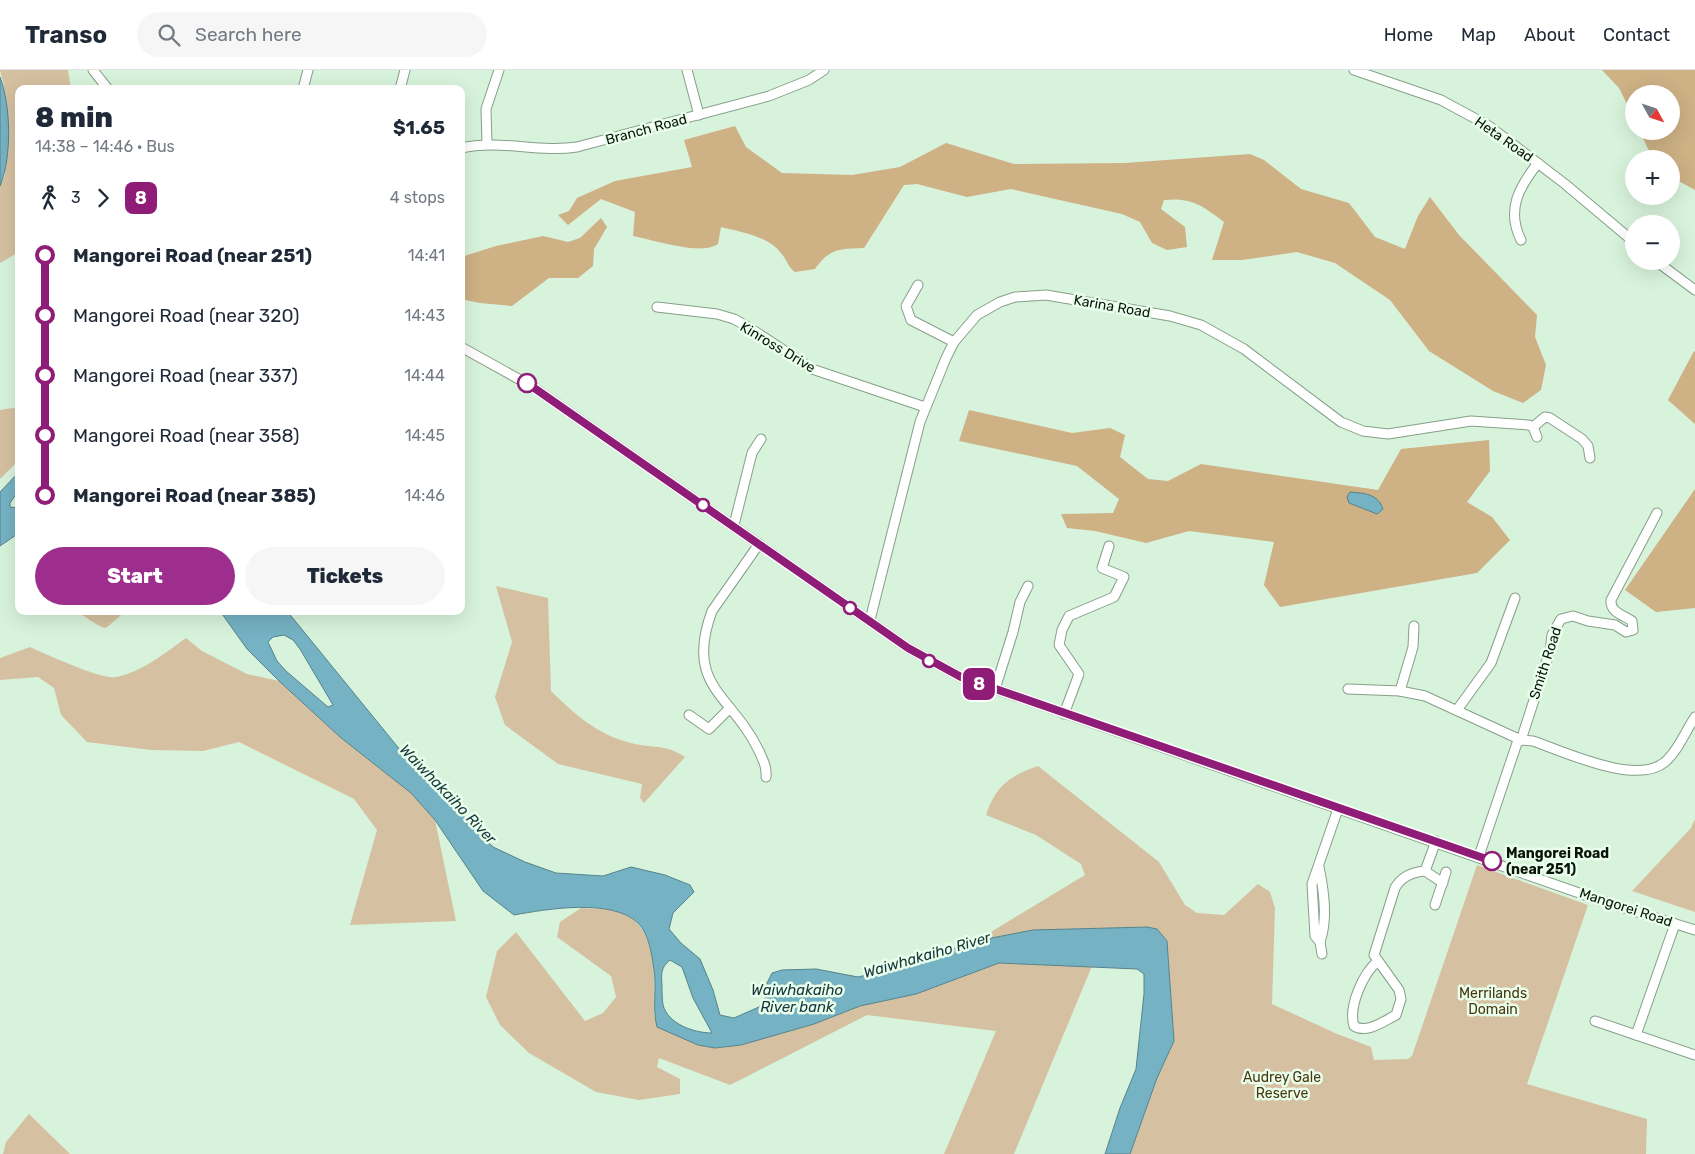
<!DOCTYPE html>
<meta charset="utf-8">
<style>
body{margin:0;font-family:Rubik,sans-serif;background:#f6f6f7;color:#1f2937;height:100vh;display:flex;flex-direction:column;font-size:19px;white-space:nowrap}
*{box-sizing:border-box;margin:0}
p{font-size:16px;color:#747a83}
.icon{flex:none;width:28px;height:28px;fill:none;stroke:currentColor;stroke-width:2;stroke-linecap:round;stroke-linejoin:round}
.map{position:relative;flex:1;overflow:hidden}
.sheet{position:absolute;left:15px;top:15px;width:450px;height:530px;display:flex;flex-direction:column;background:#fff;border-radius:10px;box-shadow:0 5px 20px #0002}
.sheet>*{flex:none}
.badge{padding:0 10px;border-radius:8px;font-size:18px;line-height:32px}
.needle{width:32px;rotate:130deg}
.fabs{position:absolute;left:1625px;top:15px;display:grid;gap:10px}
.fabs a{display:grid;place-items:center;width:55px;height:55px;border-radius:50%;background:#fff;box-shadow:0 5px 20px #0002;font-size:25px}
.map>.badge{position:absolute;translate:-50% -50%;box-shadow:0 0 0 2px #fff}
.legs{display:flex;align-items:center;gap:8px;height:55px;padding:0 20px;font-size:16px}
.legs p{margin-inline-start:auto}
.headline{display:flex;align-items:center;justify-content:space-between;height:85px;padding:0 20px}
h1{font-size:28px;font-weight:800;line-height:38px}
.primary-button{display:flex;gap:10px;margin-top:auto;padding:10px 20px}
.primary-button a{flex:1;height:58px;border-radius:30px;background:#9d2e8d;color:#fff;font-size:20px;font-weight:800;line-height:58px;text-align:center}
.primary-button a+a{background:#f6f6f7;color:#1f2937}
ul{padding:0 20px;list-style:none}
li{display:flex;align-items:center;gap:18px;height:60px;font-size:19px}
li i{display:grid;place-items:center;width:8px;height:100%;margin:0 6px;background:currentColor}
li i::after{content:'';width:12px;height:12px;margin:-6px;border:4px solid;border-radius:50%;background:#fff}
li p{margin-inline-start:auto}
li:first-child i{background:linear-gradient(#0000 50%,currentColor 0)}
li:last-child i{background:linear-gradient(currentColor 50%,#0000 0)}
header{display:flex;align-items:center;gap:30px;box-sizing:border-box;height:70px;padding:0 25px;background:#fff;border-bottom:1px solid #e0e1e3}
header strong{font-size:24px}
nav{display:flex;gap:28px;margin-inline-start:auto;font-size:18px}
.search{width:350px;height:45px;background:#f6f6f7;display:flex;align-items:center;gap:12px;box-sizing:border-box;padding:0 18px;border-radius:28px;color:#747a83;font-size:19px}
.map>svg:first-child{display:block}
.green{fill:#d5c1a1}
.forest{fill:#ceb185}
.water{fill:#75b2c3;stroke:#55838c;fill-rule:evenodd}
.lines{fill:none;stroke-linecap:round;stroke-linejoin:round}
.minor-casing{stroke:#869f89;stroke-width:11}
.minor{stroke:#fff;stroke-width:9}
.line-1-casing{stroke:#fff;stroke-width:11}
.line-1{stroke:#8f1d78;stroke-width:8}
.stop-1-dot{fill:#fff;stroke:#8f1d78;stroke-width:2.5}
.labels{text-anchor:middle;stroke-width:5;stroke-linejoin:round;paint-order:stroke}
.street-label{font-size:14px;fill:#0a140c;stroke:#e9ffeb}
.stop-label{font-size:14px;font-weight:bold;fill:#0a140c;stroke:#e9ffeb;text-anchor:start}
.park-label{font-size:14px;fill:#4b3612;stroke:#e9ffeb}
.water-label{font-size:15px;font-style:italic;fill:#17363e;stroke:#e9ffeb}
</style>
<header>
<strong>Transo</strong>
<div class="search"><svg class="icon" aria-label="search" viewBox="0 0 24 24"><circle cx="10" cy="10" r="6"/><path d="M15 15l6 6"/></svg>Search here</div>
<nav><a>Home</a><a>Map</a><a>About</a><a>Contact</a></nav>
</header>
<div class="map">
<svg width="1695" height="1084" viewBox="0 0 1695 1084">
<rect width="100%" height="100%" fill="#d8f3db"/>
<!-- green -->
<g class="green">
<path d="M0,0h68l3,19h-52v163l-19,11v-77l5,-11 -1,-88z"/>
<path d="M19,337v53l-19,19v-69z"/>
<path d="M496,516l52,12 3,93c25,24 45,43 80,52 22,6 33,0 54,14l-41,46 -4,-5 2,-14 -84,-20 -53,-39 -10,-28 17,-55z"/>
<path d="M74,541h52l-20,17c-11,-2 -19,-12 -32,-17z"/>
<path d="M186,568l16,13 45,23 32,7 61,56 71,56 24,27 21,101 -106,4 27,-95 -23,-31 -115,-57 -36,9 -52,-1 -64,-8 -26,-27 -7,-27 -16,-11 -38,3v-22l30,-11c16,7 71,33 86,30 26,-5 49,-24 70,-39z"/>
<path d="M1038,696l121,96 26,43 12,8 27,2 34,-31 12,8 5,16 -3,96 63,29 36,14 3,13 34,-1 4,-3 65,-191 111,40 -61,179 120,35 -1,35h-516l27,-76 17,-37 -7,-100 -20,-14 -114,3 -57,11 109,-66 -4,-11 -45,-29 -50,-20c10,-30 24,-39 52,-49z"/>
<path d="M1695,749v93l-63,-21 59,-63z"/>
<path d="M581,838c11,1 24,0 35,3 44,12 38,69 38,105l61,32 26,-3 73,-21 46,-18 56,-12 83,-31 93,3 -78,188h-70l52,-123 -129,-16 -137,70 -71,-27 -2,9 23,12v15l-41,6 -43,-8 -67,-39 -29,-28 -14,-28 11,-46 19,-19 69,89 18,-8 13,-16 -5,-21 -54,-39 3,-15z"/>
<path d="M29,1044l41,40h-67l3,-12z"/>
</g>
<!-- forest -->
<g class="forest">
<path d="M1602,0h93v120l-22,-12 -2,-3v-16h-14l-9,-10 -8,-18h31v-37h-37v24l-15,-30z"/>
<path d="M735,56l11,21 36,26 70,2 48,-8 46,-24 68,21 110,-1 126,-9 14,6 37,29 48,14 26,34 30,12 13,-33 12,-19 29,38 78,80 -2,22 11,28 -5,25 -18,13 -30,-12 -64,-40 -39,-51 -55,-37 -38,-11 -55,8h-30l12,-38c-21,-16 -32,-25 -60,-22l-3,9 24,18 2,20 -20,3 -15,-7 -12,-21 -18,-8 -111,-25 -44,8 -50,-13 -13,1 -40,63c-25,1 -34,0 -49,21l-20,3c-7,-5 -8,-12 -14,-19 -13,-17 -40,-21 -60,-26l-3,17c-18,12 -63,-4 -85,-8l2,-24 -34,-13 -33,26 -10,-10 11,-4 8,-13 38,-17 77,-14 -8,-27z"/>
<path d="M601,148l6,9 -13,22 -1,17 -15,12h-29l-37,28 -32,-3 -19,-4v-42l35,-11 47,-10 25,6 12,-4z"/>
<path d="M1694,281l1,1v72l-27,-24z"/>
<path d="M969,340l103,23 38,-5 15,7 -5,22 28,22 20,2 33,-17 177,26 23,-41 88,-9 1,31 -23,31 25,15 18,23 -33,33 -197,34 -16,-22 10,-43 -85,-11 -43,12 -51,-12 -28,-3 -6,-14 52,-1 6,-14 -42,-33 -118,-25z"/>
<path d="M1695,419v119l-39,4 -31,-22z"/>
</g>
<!-- water -->
<g class="water">
<path d="M0,7c11,29 12,80 0,109z"/>
<path d="M19,402v18l-9,13v4l9,1v25l-19,13v-54z"/>
<path d="M1350,422c14,1 28,2 33,17l-6,5 -28,-11 -2,-6z"/>
<path d="M220,541h67l114,140 92,96 32,15 31,11 47,3 28,-9 34,8 25,10 4,7 -21,21 -4,16 12,14 19,16 13,31 7,25 14,3 25,-11 8,-12v-12l5,-10 10,-3 34,-1 42,8 30,-7 88,-29 57,-11 114,-3 10,2 10,12 7,100 -17,37 -27,76h-25l15,-46 16,-39 8,-75v-20l-7,-5 -138,-6 -83,31 -56,12 -46,18 -73,21 -26,3 -17,-3 -41,-18c-5,-19 0,-38 -3,-57 -2,-15 -5,-36 -16,-47 -26,-25 -91,-14 -124,-8l-31,-24 -48,-71 -24,-27 -71,-56 -61,-56 -32,-32zM284,565l9,5 7,9 33,56 -5,2 -42,-36 -9,-10 -9,-19 5,-5zM670,890l12,7 11,31 19,35c-18,0 -44,-9 -49,-28 -1,-6 -1,-14 -1,-20 -1,-11 -1,-18 8,-25z"/>
</g>
<g class="lines">
<!-- minor casing -->
<g class="minor-casing">
<g id="minor">
<path d="M93,0l15,19"/>
<path d="M687,0l12,45"/>
<path d="M1354,0l87,30 48,26 76,58 69,58"/>
<path d="M303,19l5,-19"/>
<path d="M400,19l5,-19"/>
<path d="M487,74l-1,-35 13,-39"/>
<path d="M461,78c39,-9 77,5 116,-1l192,-51 40,-16 15,-10"/>
<path d="M1521,170c-15,-30 -2,-53 17,-77"/>
<path d="M1656,191l39,29"/>
<path d="M918,215l-12,21 5,14 43,22"/>
<path d="M657,237l60,7 17,5 16,9 62,41 113,38"/>
<path d="M461,277l72,40 375,261 53,29 641,224 93,29"/>
<path d="M1533,357l12,-10 5,1 32,21 6,7 2,12"/>
<path d="M732,455l3,-4 17,-68 9,-14"/>
<path d="M759,474l-47,67c-28,76 20,83 47,140 4,9 8,16 7,26"/>
<path d="M868,550l3,-4 49,-194 26,-64 8,-16 23,-27 23,-13 15,-5 31,-2 124,21 31,9 43,24 97,73 22,9 25,3 83,-13 58,4 4,2 4,10"/>
<path d="M995,619l18,-57 7,-30 8,-16"/>
<path d="M1348,619l52,2 25,5 96,44 12,1c32,11 103,45 132,21 13,-11 20,-30 30,-45"/>
<path d="M1400,621l13,-44 1,-21"/>
<path d="M1457,640l34,-47 24,-65"/>
<path d="M1064,644l15,-40 -20,-29 3,-15 7,-14 45,-19 10,-20 -22,-9 7,-22"/>
<path d="M689,645l20,14 21,-21"/>
<path d="M1479,786l38,-113 4,-3 29,-89 2,-16 9,-16 12,-3 15,5 27,4 11,7 7,-2 -1,-9c-8,-6 -22,-8 -21,-21l46,-87"/>
<path d="M1319,797c5,24 9,52 1,75"/>
<path d="M1425,801l18,12"/>
<path d="M1435,835l11,-33"/>
<path d="M1322,884l-2,-12 -5,-6 -3,-52 26,-75"/>
<path d="M1378,891c-15,12 -30,46 -24,65 13,8 30,-5 42,-11l5,-16 -2,-9 -25,-35 21,-67c6,-11 18,-16 30,-17l11,-30"/>
<path d="M1595,951l100,34"/>
<path d="M1636,965l39,-111"/>
</g>
</g>
<!-- minor -->
<use href="#minor" class="minor"/>
</g>
<g class="lines">
<!-- line-1 casing -->
<g class="line-1-casing">
<path id="line-1" d="M527,313l381,265 53,29 531,184"/>
</g>
<!-- line-1 -->
<use href="#line-1" class="line-1"/>
</g>
<!-- markers -->
<g class="stop-1-dot">
<circle cx="527" cy="313" r="9"/>
<circle cx="703" cy="435" r="6"/>
<circle cx="850" cy="538" r="6"/>
<circle cx="929" cy="591" r="6"/>
<circle cx="1492" cy="791" r="9"/>
</g>
<g class="labels">
<!-- street labels -->
<g class="street-label">
<text transform="translate(646 59) rotate(-15)" y="5">Branch Road</text>
<text transform="translate(1504 69) rotate(35)" y="5">Heta Road</text>
<text transform="translate(1112 236) rotate(10)" y="5">Karina Road</text>
<text transform="translate(778 277) rotate(31)" y="5">Kinross Drive</text>
<text transform="translate(1545 593) rotate(-72)" y="5">Smith Road</text>
<text transform="translate(1626 837) rotate(18)" y="5">Mangorei Road</text>
</g>
<!-- stop labels -->
<g class="stop-label">
<text x="1506" y="788">Mangorei Road<tspan x="1506" dy="16">(near 251)</tspan></text>
</g>
<!-- park labels -->
<g class="park-label">
<text x="1493" y="928">Merrilands<tspan x="1493" dy="16">Domain</tspan></text>
<text x="1282" y="1012">Audrey Gale<tspan x="1282" dy="16">Reserve</tspan></text>
</g>
<!-- water labels -->
<g class="water-label">
<text transform="translate(448 724) rotate(46)" y="5">Waiwhakaiho River</text>
<text transform="translate(927 885) rotate(-16)" y="5">Waiwhakaiho River</text>
<text x="797" y="925">Waiwhakaiho<tspan x="797" dy="17">River bank</tspan></text>
</g>
</g>
</svg>
<div class="fabs">
<a><svg class="needle" viewBox="-14 -14 28 28"><path d="M0-13l5 13h-10z" fill="#e53935"/><path d="M0 13l5-13h-10z" fill="#747a83"/></svg></a>
<a>+</a>
<a>−</a>
</div>
<b class="badge" style="left:979px;top:614px;background:#8f1d78;color:#fff">8</b>
<section class="sheet">
<div class="headline"><div><h1>8 min</h1><p>14:38 – 14:46 · Bus</p></div><b>$1.65</b></div>
<div class="legs"><svg class="icon" aria-label="walk" viewBox="0 0 24 24"><circle cx="13" cy="4" r="2"/><path d="M13 8l-2 6 4 7M11 14l-3 7M7 12l3-4h3l4 4"/></svg>3<svg class="icon" aria-label="forward" viewBox="0 0 24 24"><path d="M9 5l7 7-7 7"/></svg><b class="badge" style="background:#8f1d78;color:#fff">8</b><p>4 stops</p></div>
<ul>
<li><i style="color:#8f1d78"></i><b>Mangorei Road (near 251)</b><p>14:41</p></li>
<li><i style="color:#8f1d78"></i><span>Mangorei Road (near 320)</span><p>14:43</p></li>
<li><i style="color:#8f1d78"></i><span>Mangorei Road (near 337)</span><p>14:44</p></li>
<li><i style="color:#8f1d78"></i><span>Mangorei Road (near 358)</span><p>14:45</p></li>
<li><i style="color:#8f1d78"></i><b>Mangorei Road (near 385)</b><p>14:46</p></li>
</ul>
<div class="primary-button"><a>Start</a><a>Tickets</a></div>
</section>
</div>
